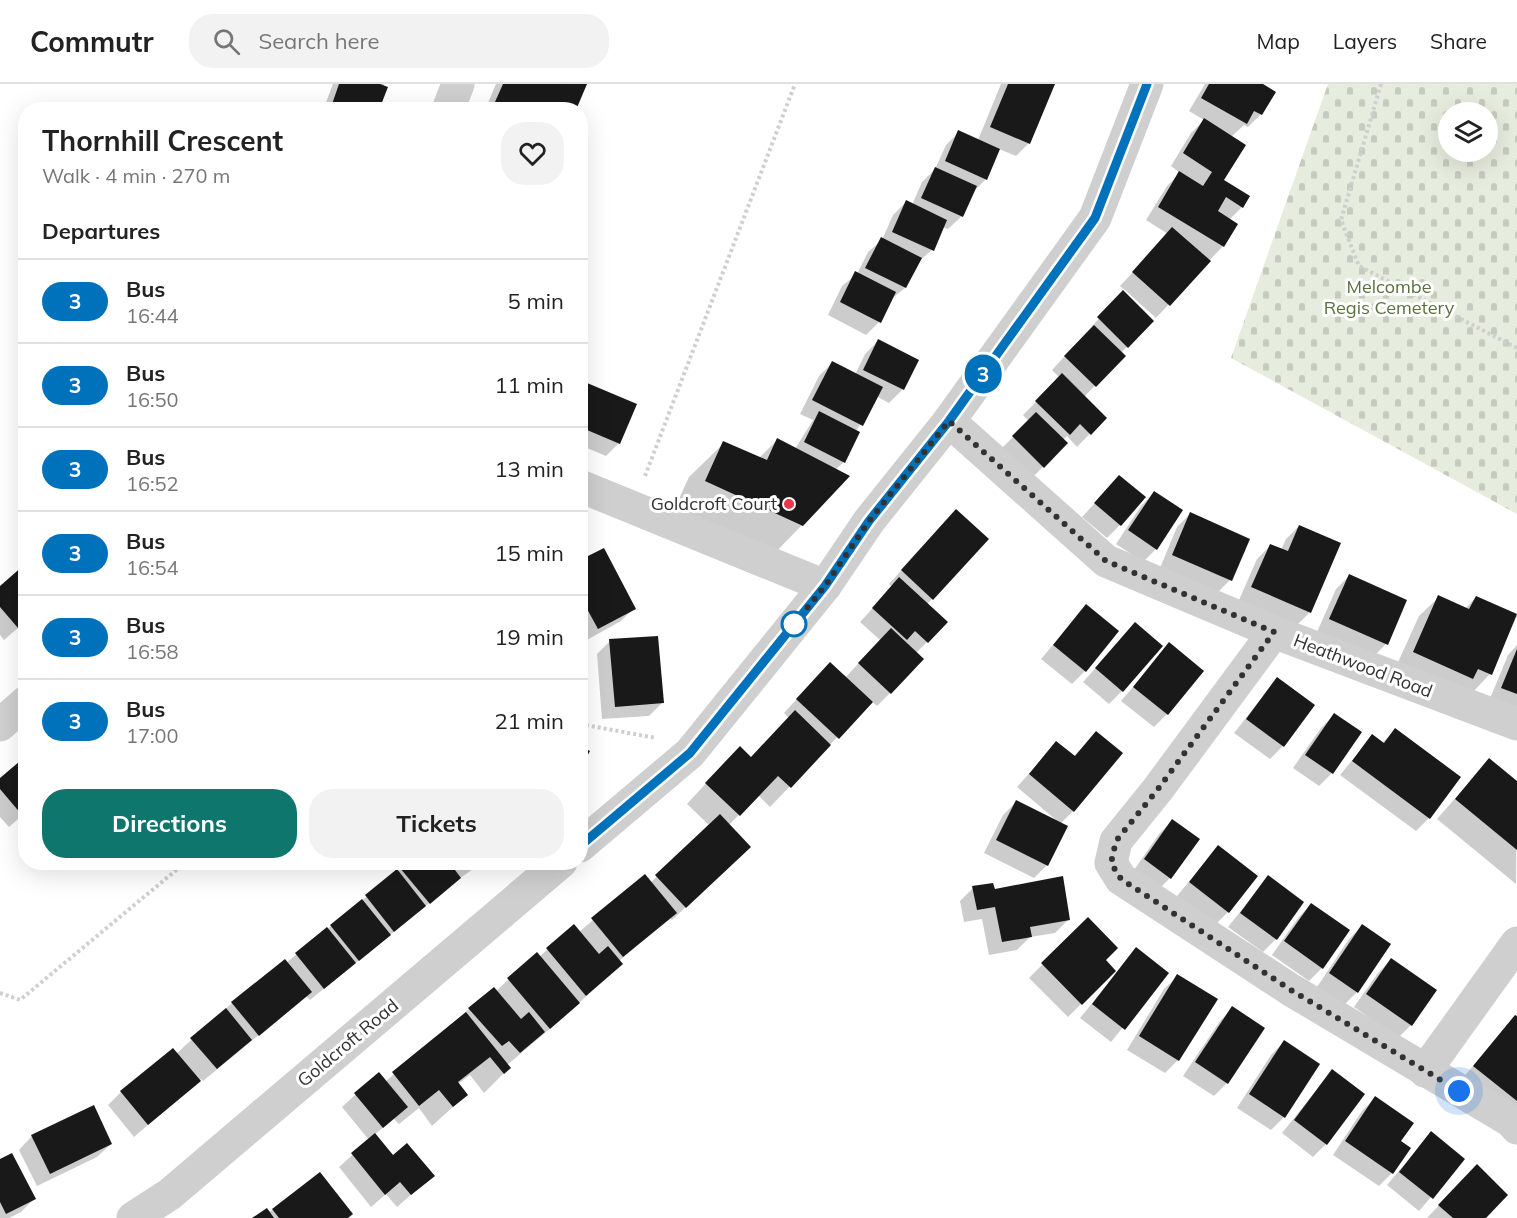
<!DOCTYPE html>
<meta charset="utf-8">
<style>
body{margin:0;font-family:Mulish,sans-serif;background:#f2f2f2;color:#222;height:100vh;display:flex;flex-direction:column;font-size:22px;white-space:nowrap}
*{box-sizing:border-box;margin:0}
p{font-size:20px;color:#767676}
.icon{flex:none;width:33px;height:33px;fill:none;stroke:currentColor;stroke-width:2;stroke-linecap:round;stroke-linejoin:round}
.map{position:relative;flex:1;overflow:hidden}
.details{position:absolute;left:18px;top:18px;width:570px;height:768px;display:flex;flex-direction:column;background:#fff;border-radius:24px;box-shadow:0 6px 24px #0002}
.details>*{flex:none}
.badge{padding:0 12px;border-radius:20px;font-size:21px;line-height:39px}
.tools{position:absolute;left:1438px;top:18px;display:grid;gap:12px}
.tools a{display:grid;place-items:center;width:60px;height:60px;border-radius:50%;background:#fff;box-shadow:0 6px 24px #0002;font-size:30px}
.you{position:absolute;width:30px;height:30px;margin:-15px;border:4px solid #fff;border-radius:50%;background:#1a73e8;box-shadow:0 0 0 9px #1a73e833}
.map>.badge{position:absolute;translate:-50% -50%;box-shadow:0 0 0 3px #fff}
h2{padding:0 24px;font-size:22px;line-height:54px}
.round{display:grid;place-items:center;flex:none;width:63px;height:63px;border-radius:24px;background:#f2f2f2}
.summary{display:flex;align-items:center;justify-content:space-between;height:102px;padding:0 24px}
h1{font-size:28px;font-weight:700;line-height:45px}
.action{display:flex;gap:12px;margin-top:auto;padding:12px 24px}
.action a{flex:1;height:69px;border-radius:24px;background:#0f766e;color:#fff;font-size:24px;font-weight:700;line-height:69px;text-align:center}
.action a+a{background:#f2f2f2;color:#222}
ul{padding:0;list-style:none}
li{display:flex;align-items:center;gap:18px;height:84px;padding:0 24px;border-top:2px solid #e0e0e0}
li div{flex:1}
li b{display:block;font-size:22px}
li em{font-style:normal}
li .badge{min-width:66px;font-weight:700;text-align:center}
header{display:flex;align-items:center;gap:36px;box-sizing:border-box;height:84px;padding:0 30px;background:#fff;border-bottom:2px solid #e0e0e0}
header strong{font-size:28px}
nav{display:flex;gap:33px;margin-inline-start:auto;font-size:21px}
.search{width:420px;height:54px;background:#f2f2f2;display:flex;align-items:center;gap:15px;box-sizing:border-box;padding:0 21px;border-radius:24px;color:#767676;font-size:22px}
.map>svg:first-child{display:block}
.cemetery{fill:url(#cemetery-stones);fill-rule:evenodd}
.shadow{fill:#0003}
.building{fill:#191919}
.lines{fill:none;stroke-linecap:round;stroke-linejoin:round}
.path{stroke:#cfcfcf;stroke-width:4;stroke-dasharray:3 3;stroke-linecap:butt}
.minor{stroke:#cfcfcf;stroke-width:33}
.line-casing{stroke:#fff;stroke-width:14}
.line{stroke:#0072bc;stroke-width:9}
.walk{stroke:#323232;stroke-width:6;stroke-dasharray:0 10.8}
.poi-dot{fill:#e93549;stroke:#fff;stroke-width:2}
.stop-dot{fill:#fff;stroke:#0072bc;stroke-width:3}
.labels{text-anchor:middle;stroke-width:6;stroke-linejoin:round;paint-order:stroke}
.park-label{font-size:18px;fill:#57703e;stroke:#fff}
.poi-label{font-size:18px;fill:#323232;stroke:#fff;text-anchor:end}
.street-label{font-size:18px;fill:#323232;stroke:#fff}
</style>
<header>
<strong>Commutr</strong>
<div class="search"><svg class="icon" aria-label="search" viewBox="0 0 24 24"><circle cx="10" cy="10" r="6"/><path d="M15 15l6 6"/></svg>Search here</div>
<nav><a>Map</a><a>Layers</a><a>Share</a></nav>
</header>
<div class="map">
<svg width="1517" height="1134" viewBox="0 0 1517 1134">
<defs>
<pattern id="cemetery-stones" width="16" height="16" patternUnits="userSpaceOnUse" patternTransform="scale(1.5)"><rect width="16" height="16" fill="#e6ecde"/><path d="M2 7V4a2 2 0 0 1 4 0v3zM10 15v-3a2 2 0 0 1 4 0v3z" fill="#c6cbbf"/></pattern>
</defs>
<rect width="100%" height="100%" fill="#fff"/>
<!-- cemetery -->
<path class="cemetery" d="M1328,0h189v430l-286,-156zM1449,28h39v40h-39z"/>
<!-- shadow -->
<g class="shadow">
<path d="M333,0h51l-7,26h-54z"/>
<path d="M496,0h89l-10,26h-90z"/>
<path d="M1001,0h53l-25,59 -13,13 -17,-7 -13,30 -14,14 -10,23 -14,13 -6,-2 -10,23 -14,12 -13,26 -15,12 -11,22 -13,13 -38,-20 14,-29 15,-12 11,-22 14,-12 11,-25 13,-13 6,3 10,-23 13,-13 11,-24 13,-13 19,8z"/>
<path d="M1205,0h55l1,30 -13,13 -4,-2 -13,12 -9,43 20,27 -13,13 -6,26 -67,72 -31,-28 -2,2 29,29 -31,32 3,3 -40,41 21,21 -28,29 -10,-11 -4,4 3,3 -36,37 -30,-30 29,-29 -6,-6 37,-37 -8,-8 73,-80 -5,-4 48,-52 -22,-14 21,-34 13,-13 -9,-7 20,-33 13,-13 -15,-9z"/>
<path d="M878,257l39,19 -15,30 -13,13 -13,-7 -20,35 -12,31 -9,8 -33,55 -34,35 -97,-44 18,-39 35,-34 35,15 18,-18 18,9 18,-29 -13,-6 19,-38 13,-13 23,12 10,-21z"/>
<path d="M580,297l39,62 -13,13 -26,-11z"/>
<path d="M1119,393l1,48 -13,13 -25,-21z"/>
<path d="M1154,409l2,56 -13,13 -27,-18 25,-38z"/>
<path d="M1190,430l40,66 -13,13 -57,-25 17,-41z"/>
<path d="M943,440l-11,75 -5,5v38l-11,11 -26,40 -13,13 -5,-5 -102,106 -12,-12 -29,30 7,35 -64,60 -2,-2 -51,43 -11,15 -43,40 -58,49 2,3 -25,25 -14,-18 -12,9 8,11 -34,31 -13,-18 -20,16 -5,-5 -20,16 19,22 40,19 -36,31 -11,-13 -15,13 -32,-40 30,-27 -27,-33 36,-33 7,8 84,-73 27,-18 41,-37 2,3 35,-31 5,6 66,-56 5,7 60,-57 -23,-22 34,-37 30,-9 38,-40 -5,-5 33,-36 28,1 35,-38 -20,-18 32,-35 -3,-3z"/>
<path d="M1299,442l11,86 -13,13 -58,-25 18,-41 13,-13 11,4 5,-11z"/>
<path d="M580,478l54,46 -13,13 -36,20 -5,-8z"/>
<path d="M24,483l2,54 -22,19 -4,-5v-47z"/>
<path d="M1349,492l37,68 -13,13 -56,-25 19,-43z"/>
<path d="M1439,513l26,12 11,-12 41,19 -27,58 -19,20 -77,-23 25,-55z"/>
<path d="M1086,522l-1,65 -13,13 -31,-25z"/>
<path d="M1135,540l-13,67 -13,13 -26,-22z"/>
<path d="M610,557l52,62 -13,13 -47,3 -5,-65z"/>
<path d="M1170,560l-3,70 -13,13 -33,-26z"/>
<path d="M1517,561v67l-28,-11 19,-46z"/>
<path d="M1277,595l6,67 -13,13 -36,-26z"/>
<path d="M1334,631l-2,58 -13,13 -26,-18 28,-40z"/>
<path d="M1395,646l34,88 -13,13 -76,-56 32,-39 10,7z"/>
<path d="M1096,649l-23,78 -13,13 -13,41 -13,13 -50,-25 19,-38 13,-13 40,18 -39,-33 39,-44 17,14z"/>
<path d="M1489,676l28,23 -1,101 -79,-65z"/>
<path d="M0,696l26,32 -17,15 -9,-10z"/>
<path d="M1172,737l-2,57 -13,13 -25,-18 27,-39z"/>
<path d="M1218,763l10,65 -13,13 -38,-29z"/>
<path d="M409,778h74l-24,17 -149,121 -4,-4 -103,85 -2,-2 -67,58 -26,-32 13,-13 52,-42 3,4 56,-51 54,-40z"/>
<path d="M1268,793l8,62 -13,13 -35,-25z"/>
<path d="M973,804l21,2 75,29 -14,14 -25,4 -13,13 -28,5 -7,-36 -18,3 -4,-21z"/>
<path d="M1311,820l11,64 -13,13 -37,-26 26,-37z"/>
<path d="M1088,835l16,41 10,11 -46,46 -39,-39z"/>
<path d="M1362,842l-5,66 -13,13 -27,-18 32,-48z"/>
<path d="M1136,865l31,24 -56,69 -31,-24z"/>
<path d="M1391,876l44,30 -24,35 -13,13 -44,-31 24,-34z"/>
<path d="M1178,892v84l-13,13 -38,-23 37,-61z"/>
<path d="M1233,924l-6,75 -13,13 -31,-20 37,-55z"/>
<path d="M1515,933l2,1v94l-56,-32z"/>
<path d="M1284,958v75l-13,13 -34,-22 34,-53z"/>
<path d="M1332,987l-6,73 -13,13 -31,-24z"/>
<path d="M1375,1014l24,44 -7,31 -13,13 -46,-31 29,-44z"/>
<path d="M1431,1049l32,27 -44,51 -32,-26z"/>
<path d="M32,1052l79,8 -14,13 -60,29 -18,-36z"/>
<path d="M0,1077l34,38 -13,13 -12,6h-9z"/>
<path d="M1464,1095l20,39h-57z"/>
<path d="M273,1126l74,8h-92z"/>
</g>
<!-- building -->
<g class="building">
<path d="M339,0h41l8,3 -9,23h-49z"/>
<path d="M503,0h84l-11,26h-63l-18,-8z"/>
<path d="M1008,0h47l-25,60 -40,-17z"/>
<path d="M1209,0h54l13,8 -14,23 -8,-4 -7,13 -46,-26z"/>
<path d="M1204,34l42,27 -22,35 26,16 -7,12 -17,-11 -8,14 20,13 -14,23 -66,-40 21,-36 24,15 9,-14 -29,-19z"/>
<path d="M958,46l42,19 -13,31 -42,-19z"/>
<path d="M935,83l42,19 -14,31 -42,-19z"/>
<path d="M906,116l41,20 -13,31 -42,-19z"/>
<path d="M1172,143l39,34 -41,45 -38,-34z"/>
<path d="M881,153l41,21 -16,30 -41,-20z"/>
<path d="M855,187l41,21 -15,31 -41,-21z"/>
<path d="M1123,206l31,31 -26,27 -31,-31z"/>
<path d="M1094,241l32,31 -30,31 -32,-31z"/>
<path d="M878,255l41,21 -15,30 -41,-20z"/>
<path d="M832,277l51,26 -20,39 -51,-26z"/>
<path d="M1062,289l45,45 -16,17 -11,-11 -10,11 -35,-34z"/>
<path d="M580,296l57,24 -17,40 -40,-17z"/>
<path d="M819,327l41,21 -15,31 -41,-21z"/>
<path d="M1036,328l32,31 -24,25 -32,-32z"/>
<path d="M777,354l73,38 -47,50 -98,-45 18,-40 44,19z"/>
<path d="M1119,391l27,22 -25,29 -27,-23z"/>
<path d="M1154,407l29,19 -26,40 -29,-20z"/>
<path d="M956,425l33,30 -56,61 -32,-30z"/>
<path d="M1190,428l60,27 -18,42 -60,-26z"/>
<path d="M1299,441l42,18 -30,70 -60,-26 19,-43 18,7z"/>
<path d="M604,464l32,61 -38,20 -18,-33v-36z"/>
<path d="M24,481l2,56 -8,7 -18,-21v-21z"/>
<path d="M1349,490l58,26 -19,45 -59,-26z"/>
<path d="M899,493l49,45 -20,21 -13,-12 -8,9 -35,-32z"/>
<path d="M1438,511l31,14 7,-13 41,18 -25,61 -14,-6 -5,10 -60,-27z"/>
<path d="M1086,520l33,27 -33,41 -33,-27z"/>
<path d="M1135,538l28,24 -40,46 -28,-24z"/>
<path d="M891,544l33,31 -33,35 -33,-31z"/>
<path d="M658,552l6,67 -49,4 -6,-68z"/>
<path d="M1169,558l35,29 -36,44 -35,-28z"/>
<path d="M1517,565v45l-16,-6z"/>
<path d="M830,578l43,40 -34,37 -43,-40z"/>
<path d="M1277,593l38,28 -31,42 -38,-28z"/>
<path d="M795,626l36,35 -40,43 -13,-12 -38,40 -35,-33 35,-37 11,11z"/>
<path d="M1334,629l28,19 -29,42 -28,-19z"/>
<path d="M1395,644l66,49 -31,42 -78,-58 20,-27 12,9z"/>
<path d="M1096,647l27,22 -49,59 -45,-38 27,-33 19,15z"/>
<path d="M580,662l10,5 -10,18z"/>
<path d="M26,672v56l-4,3 -22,-26v-11z"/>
<path d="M1489,674l28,23v69l-62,-51z"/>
<path d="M1016,716l52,26 -20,40 -52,-26z"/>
<path d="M720,730l31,33 -65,61 -31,-33z"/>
<path d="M1172,735l28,20 -29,40 -27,-20z"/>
<path d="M1218,761l40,31 -29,37 -40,-31z"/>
<path d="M407,778h42l12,16 -31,26 -30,-36z"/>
<path d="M397,785l29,37 -32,26 -29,-37z"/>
<path d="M645,790l32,39 -54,44 -32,-39z"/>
<path d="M1268,791l36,27 -27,38 -37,-27z"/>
<path d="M1063,792l7,44 -40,7 2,10 -30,5 -7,-35 -18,3 -5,-24 21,-3 2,6z"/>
<path d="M362,815l29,36 -32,26 -29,-36z"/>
<path d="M1311,819l39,27 -27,39 -39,-28z"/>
<path d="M1088,833l30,31 -12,12 10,11 -34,34 -41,-42z"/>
<path d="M574,840l25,30 9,-8 15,18 -37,32 -40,-48z"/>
<path d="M1362,840l29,20 -33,49 -29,-20z"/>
<path d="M327,843l29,36 -32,26 -29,-36z"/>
<path d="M1136,863l33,26 -44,57 -33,-26z"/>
<path d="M537,868l43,51 -30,26 -43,-51z"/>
<path d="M1391,874l46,32 -25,36 -46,-32z"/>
<path d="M285,875l27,33 -53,44 -28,-34z"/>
<path d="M1177,890l41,25 -39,62 -40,-25z"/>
<path d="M494,903l27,32 8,-7 16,20 -25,21 -11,-12 -7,5 -34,-38z"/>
<path d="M1232,922l33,22 -37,56 -33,-22z"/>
<path d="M226,924l26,32 -35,29 -27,-31z"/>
<path d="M466,928l45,56 -7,6 -14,-17 -32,25 10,13 -15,12 -14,-17 -20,16 -27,-34z"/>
<path d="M1515,931l2,1v85l-44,-35z"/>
<path d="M1284,956l36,24 -35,54 -36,-24z"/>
<path d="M173,964l28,33 -53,44 -28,-34z"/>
<path d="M1332,985l33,25 -38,51 -33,-25z"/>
<path d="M379,988l29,35 -25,21 -29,-35z"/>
<path d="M1375,1012l39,27 -13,18 10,7 -18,26 -48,-33z"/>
<path d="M94,1021l18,39 -62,30 -19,-39z"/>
<path d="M1431,1047l34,28 -32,40 -34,-27z"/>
<path d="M375,1049l18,22 14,-12 28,33 -24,19 -11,-13 -15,13 -34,-42z"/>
<path d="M12,1069l24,46 -30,15 -6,-12v-43z"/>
<path d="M1477,1080l31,31 -22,23h-33l-15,-13z"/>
<path d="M320,1088l33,42 -5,4h-69l-7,-9z"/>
<path d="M267,1124l7,10h-22z"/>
</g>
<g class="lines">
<!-- path -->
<g class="path">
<path d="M1381,0l-40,136 18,46 158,82"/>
<path d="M645,392l150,-392"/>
<path d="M580,640l76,14"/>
<path d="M0,909l20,7 166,-138"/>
</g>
<!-- minor -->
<g class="minor">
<path d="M448,26l10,-26"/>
<path d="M949,337l157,140 168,71 243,92"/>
<path d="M580,402l245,100"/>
<path d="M1274,548l-116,157 -42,52 -5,22 10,16 170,111 220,131 6,7"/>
<path d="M0,641l26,-23"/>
<path d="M580,762l110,-93 135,-167 44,-65 80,-100 146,-203 52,-134"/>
<path d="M1425,987l92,-128"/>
<path d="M133,1134l37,-24 391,-332"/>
</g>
</g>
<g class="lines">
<!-- line casing -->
<g class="line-casing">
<path id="line" d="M580,762l110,-93 135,-167 44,-65 80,-100 146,-203 52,-134"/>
</g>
<!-- line -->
<use href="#line" class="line"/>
<!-- walk -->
<path class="walk" d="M794,540l31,-38 44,-65 80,-100 157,140 168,71 -116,157 -42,52 -5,22 10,16 170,111 168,101"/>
</g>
<!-- markers -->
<circle class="poi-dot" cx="789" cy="420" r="6"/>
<circle class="stop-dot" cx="794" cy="540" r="12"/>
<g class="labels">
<!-- park labels -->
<g class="park-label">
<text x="1389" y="209">Melcombe<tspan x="1389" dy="21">Regis Cemetery</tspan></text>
</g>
<!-- poi labels -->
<g class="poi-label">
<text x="777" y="426">Goldcroft Court</text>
</g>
<!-- street labels -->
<g class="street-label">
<text transform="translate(1363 582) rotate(21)" y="6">Heathwood Road</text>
<text transform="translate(348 959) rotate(-40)" y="6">Goldcroft Road</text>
</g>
</g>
</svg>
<div class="tools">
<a><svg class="icon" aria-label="layers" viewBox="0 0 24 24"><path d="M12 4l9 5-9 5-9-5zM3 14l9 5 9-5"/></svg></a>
</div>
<div class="you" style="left:1459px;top:1007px"></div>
<b class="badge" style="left:983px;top:290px;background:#0072bc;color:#fff">3</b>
<section class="details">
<div class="summary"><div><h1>Thornhill Crescent</h1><p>Walk · 4 min · 270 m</p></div><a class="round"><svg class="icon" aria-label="heart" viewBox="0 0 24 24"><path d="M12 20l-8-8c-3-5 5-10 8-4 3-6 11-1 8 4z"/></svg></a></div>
<h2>Departures</h2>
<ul>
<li><span class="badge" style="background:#0072bc;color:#fff">3</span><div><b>Bus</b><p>16:44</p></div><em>5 min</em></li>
<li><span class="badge" style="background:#0072bc;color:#fff">3</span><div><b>Bus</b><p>16:50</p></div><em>11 min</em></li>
<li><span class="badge" style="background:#0072bc;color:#fff">3</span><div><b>Bus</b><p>16:52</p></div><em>13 min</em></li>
<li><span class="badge" style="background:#0072bc;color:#fff">3</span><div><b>Bus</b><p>16:54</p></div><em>15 min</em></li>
<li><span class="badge" style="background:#0072bc;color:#fff">3</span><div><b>Bus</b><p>16:58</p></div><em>19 min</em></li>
<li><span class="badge" style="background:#0072bc;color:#fff">3</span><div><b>Bus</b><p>17:00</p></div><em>21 min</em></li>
</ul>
<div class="action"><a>Directions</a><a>Tickets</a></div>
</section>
</div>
